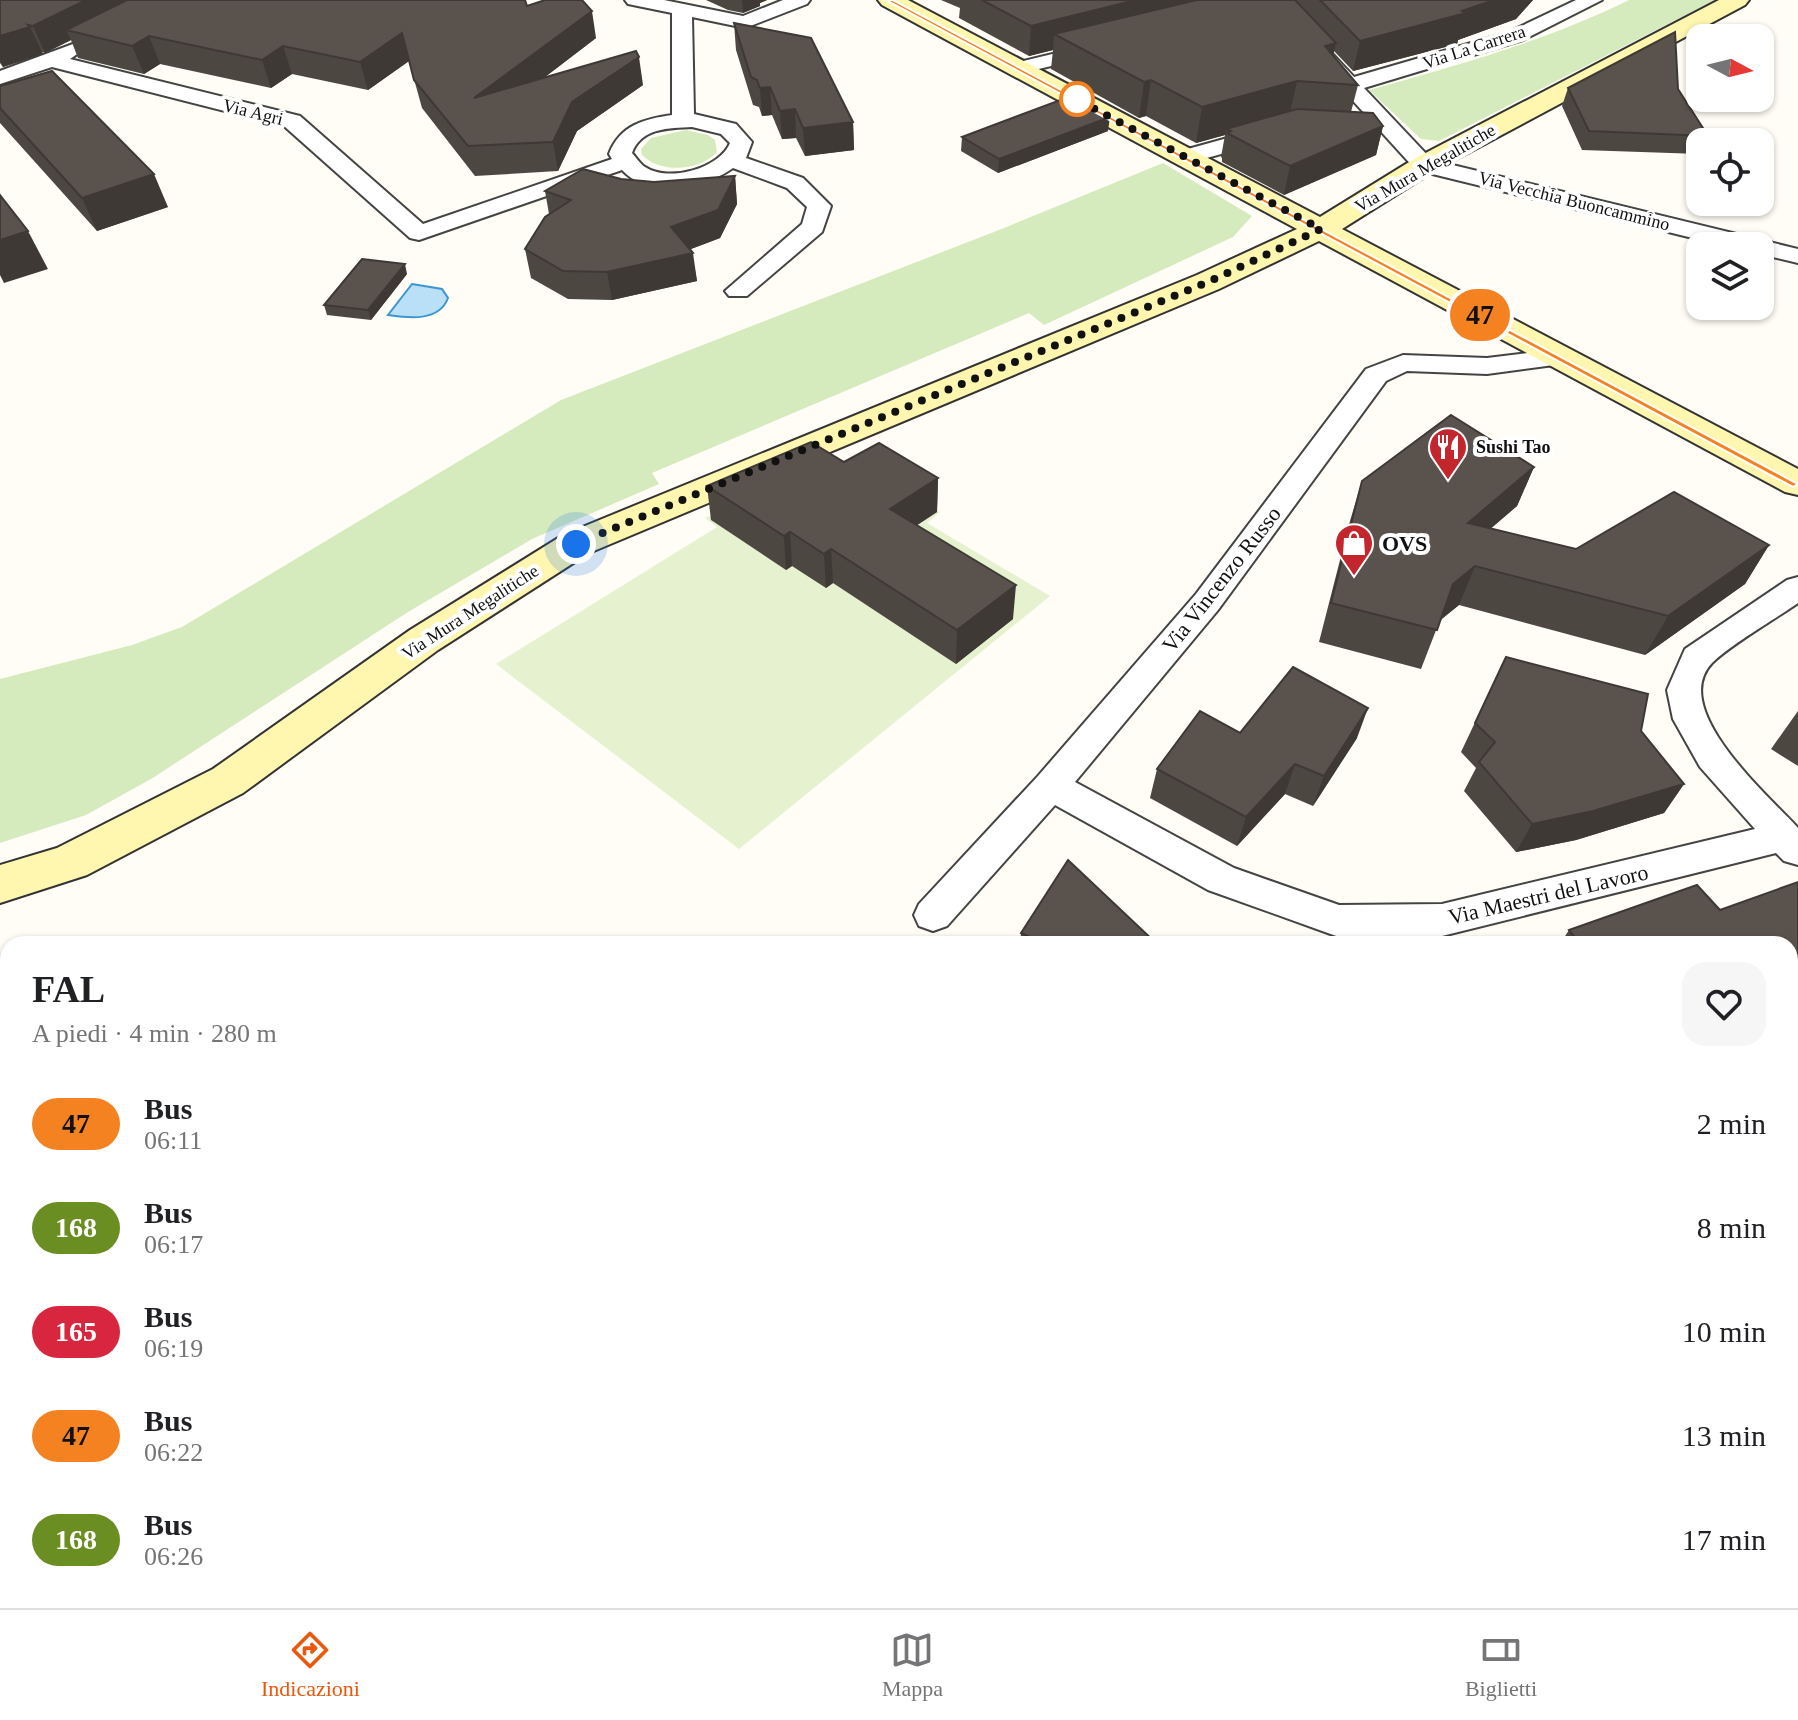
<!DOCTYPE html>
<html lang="it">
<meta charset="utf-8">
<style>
body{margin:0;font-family:"Times New Roman",serif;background:#f6f6f6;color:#202124;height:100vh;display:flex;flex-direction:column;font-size:30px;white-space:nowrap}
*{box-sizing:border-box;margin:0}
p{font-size:26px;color:#757577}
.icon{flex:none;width:44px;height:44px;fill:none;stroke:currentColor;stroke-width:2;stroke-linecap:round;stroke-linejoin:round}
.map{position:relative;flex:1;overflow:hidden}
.drawer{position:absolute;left:0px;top:936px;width:1798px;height:672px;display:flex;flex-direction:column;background:#fff;border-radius:24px 24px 0 0;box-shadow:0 2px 6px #0004}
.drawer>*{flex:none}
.badge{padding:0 16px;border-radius:26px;font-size:28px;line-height:52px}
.needle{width:52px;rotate:97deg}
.buttons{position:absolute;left:1686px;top:24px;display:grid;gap:16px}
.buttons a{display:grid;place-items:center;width:88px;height:88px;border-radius:16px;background:#fff;box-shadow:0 2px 6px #0004;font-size:40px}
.you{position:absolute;width:40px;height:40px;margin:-20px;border:6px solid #fff;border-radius:50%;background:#1a73e8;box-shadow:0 0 0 12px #1a73e833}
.map>.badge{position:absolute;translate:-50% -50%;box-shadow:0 0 0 4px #fff}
.round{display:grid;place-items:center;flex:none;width:84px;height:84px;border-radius:24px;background:#f6f6f6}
.summary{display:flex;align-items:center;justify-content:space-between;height:136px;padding:0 32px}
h1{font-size:38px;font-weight:800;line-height:60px}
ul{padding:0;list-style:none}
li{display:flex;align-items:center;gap:24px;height:104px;padding:0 32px}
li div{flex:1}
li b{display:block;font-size:30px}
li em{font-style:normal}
li .badge{min-width:88px;font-weight:700;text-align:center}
.menu{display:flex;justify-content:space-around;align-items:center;height:112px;border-top:2px solid #e0e0e0;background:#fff;font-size:22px;color:#757577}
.menu a{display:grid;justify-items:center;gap:4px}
.menu .on{color:#ea580c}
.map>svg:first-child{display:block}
.green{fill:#d5ebbd}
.pitch{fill:#e6f2cf}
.water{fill:#b9e0f7;stroke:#3f96cf;stroke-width:2}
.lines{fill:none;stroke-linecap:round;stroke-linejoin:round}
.street-casing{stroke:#444;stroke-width:4}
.secondary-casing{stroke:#333;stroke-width:4}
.street{fill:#fff;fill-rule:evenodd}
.secondary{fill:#fff6b0;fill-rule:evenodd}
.wall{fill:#4d4742}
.shaded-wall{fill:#3f3936}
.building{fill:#5a524d;stroke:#3f3936;stroke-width:2}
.line{fill:#f58220;stroke:#fff;stroke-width:2}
.walk{stroke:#111;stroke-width:8;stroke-dasharray:0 14.4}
.stop-dot{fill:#fff;stroke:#f58220;stroke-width:4}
.labels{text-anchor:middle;stroke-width:8;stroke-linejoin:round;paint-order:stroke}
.far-street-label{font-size:18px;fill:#111;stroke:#fff}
.far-poi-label{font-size:18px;font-weight:bold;fill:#111;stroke:#fff;text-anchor:start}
.poi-label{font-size:22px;font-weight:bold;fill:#111;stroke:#fff;text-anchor:start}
.street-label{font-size:22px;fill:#111;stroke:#fff}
</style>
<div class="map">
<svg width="1798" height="1608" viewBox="0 0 1798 1608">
<rect width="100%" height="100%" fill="#fffdf5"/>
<!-- green -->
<g class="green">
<path d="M1629,0h86l-276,141 -18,-2 -52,-49c89,-25 177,-49 260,-90z"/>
<path d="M686,130l22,5 7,5 2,12c-17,19 -56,22 -75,3l-1,-6 10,-11z"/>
<path d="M1163,163l89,53 -19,21 -189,88 -15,-12 -377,160 7,11 -127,55 -124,73 -257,167 -65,36 -86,28v-164l132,-34 50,-18 379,-227 438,-170z"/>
</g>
<!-- pitch -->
<path class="pitch" d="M813,474l66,2 61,36 -13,11 123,73 -311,253 -243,-185 221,-137 -12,-9z"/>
<!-- water -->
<path class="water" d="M412,284l30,5 6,9c-9,24 -39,20 -60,17z"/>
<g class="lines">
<!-- street casing -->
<g class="street-casing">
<g id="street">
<path d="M625,0h39l79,16 40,-16h27l-3,4 -62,24 -53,-11 2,97 42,10 16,18 -6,16 57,20 28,28 -9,26 -75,64h-18l-4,-5 77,-67 5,-17 -20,-19 -54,-20c-27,20 -86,30 -111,2l-203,70 -9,-2 -126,-112 -232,-59 -52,17v-13l73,-27 10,6 -13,9 230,57 123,108 189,-65 -3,-5c11,-29 35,-35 63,-39v-102l-44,-9zM692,127l29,7 9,9c-10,25 -61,40 -85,24 -5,-3 -9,-10 -13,-14 9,-25 37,-25 60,-26z"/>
<path d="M1261,0h21l72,77 155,-45 67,-32h26l-79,40 -159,48 68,72 366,89v14l-38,-9v-8h-35l-309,-76z"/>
<path d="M1098,43l10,6 -3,4 -87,21 -10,-6 3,-4z"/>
<path d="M1271,126l8,2 3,5 -3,5 -94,26 -8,-2 -3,-5 3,-5z"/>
<path d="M1560,349l9,2 4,6 -4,6 -82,11 -80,-3 -21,10 -168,229 -143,172 159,86 105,37 103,-1 313,-75 -55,-62 -27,-48 -6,-29 18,-41 102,-69 11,-3v26c-23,16 -68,42 -86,60 -44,46 57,133 86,165v37l-14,-4 -8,-8 -334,83 -103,1 -131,-47 -153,-85 -108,121 -14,5 -14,-5 -5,-11 5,-11 119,-128 158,-182 170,-225 37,-14 84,3z"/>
<path d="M1790,1524l8,3v52l-8,-3z"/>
</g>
</g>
<!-- secondary casing -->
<g class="secondary-casing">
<path id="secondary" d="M878,0h30l412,217 94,-58 305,-159h30l-4,5 -311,166 -92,58 456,240v26l-13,-3 -466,-251 -100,48 -630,264 -151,97 -195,143 -156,82 -87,28v-38l57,-17 156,-79 197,-139 153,-95 634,-260 100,-46 -415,-224z"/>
</g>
<!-- street -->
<use href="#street" class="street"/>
<!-- secondary -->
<use href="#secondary" class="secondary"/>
</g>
<!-- wall -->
<g class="wall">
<path d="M0,0l527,6 69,32 -51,39 98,8 -66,46 -19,40 -83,5 -53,-68 -13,-47 -41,29 -76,-16 -21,14 -111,-24 -16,10 -66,-16 -7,-18 -26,13 -3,-1 1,2 -40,13 -3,-4z"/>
<path d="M706,0h61l-7,3v3l-17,7 -15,-3z"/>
<path d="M941,0h592l-17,19 -58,21 -1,4 -104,27 -19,-20 -1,4 25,30 -7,27 32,14 -7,29 -92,40 -62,-33v-4l-1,-1 4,-22 -29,8 -50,-27 -7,2 -88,-49 2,-19 -24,6 -70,-38 1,-10z"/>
<path d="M734,23l119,99 1,28 -49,6 -9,-18 -14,1 -10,-24 -10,1 -3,-9 -6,-2 -17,-55z"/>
<path d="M0,86l168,121 -71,24 -97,-108z"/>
<path d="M1568,88l110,1 30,47 -3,6h-5v12l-118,-4 -20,-44z"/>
<path d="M1108,131l-110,42 -37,-22 1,-14z"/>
<path d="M735,176l2,28 -17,34 -29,11 6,32 -85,19 -44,-1 -37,-21 -6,-29 24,-35 -4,-23 76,-12 33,3z"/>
<path d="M407,274l-36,46 -44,-5 -3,-10z"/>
<path d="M844,462l94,16 -1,34 -20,13 96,94 -57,45 -123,-81 -7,5 -34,-22 -6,4 -75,-50 -4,-34z"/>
<path d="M1534,467l-17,39 -26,22 85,21 193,-4 -24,39 -100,71 -186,-50 -19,15 -19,49 -102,-27 31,-121 12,-40z"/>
<path d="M1506,657l135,74 43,53 -20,29 -88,27 -60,12 -52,-61 12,-23 -15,-16z"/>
<path d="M1798,711v55l-27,-17z"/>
<path d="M1240,733l117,5 -44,68 -28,-12 -48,52 -87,-48 7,-29z"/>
<path d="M1798,882v193l-8,3v-134h-230l9,-14 151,-20z"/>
<path d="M1021,933l136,11h-137z"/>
<path d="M1418,1600h66l-2,8h-64l-2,-1z"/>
<path d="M1648,1600h88l-1,8h-89z"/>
</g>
<!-- shaded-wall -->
<g class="shaded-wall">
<path d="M86,0h65l-85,30 5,10 -26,13 -12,-27z"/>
<path d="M742,0h25l-7,3v3l-17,7z"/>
<path d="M1136,0h113l-195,34 -1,16 -24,6 2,-30z"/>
<path d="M1494,0h39l-17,19 -58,21 -1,4 -104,27 7,-30 102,-30z"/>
<path d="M592,11l4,27 -115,88 -7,-28z"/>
<path d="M30,27l13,27 -40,13 -3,-7v-24z"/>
<path d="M402,33l7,28 -41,29 -8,-28z"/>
<path d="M149,36l11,28 -16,10 -12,-28z"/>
<path d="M1336,43l-8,35 -3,-32z"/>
<path d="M283,46l9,28 -21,14 -9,-28z"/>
<path d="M639,57l4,28 -66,46 -19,40 -5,-29 19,-40z"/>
<path d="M1151,80l-5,36 -7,2 5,-36z"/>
<path d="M1297,81l-8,36 -63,12 -1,6 -29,8 6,-36z"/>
<path d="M770,87l2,28 -10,1 -2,-28z"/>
<path d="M795,109l1,29 -14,1 -2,-28z"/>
<path d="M1110,117l-2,14 -110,42 1,-14z"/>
<path d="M853,122l1,28 -49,6 -2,-28z"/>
<path d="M1383,126l-7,29 -92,40 6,-29z"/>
<path d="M154,174l14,33 -71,24 -15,-33z"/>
<path d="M735,176l2,28 -17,34 -45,17 -4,-28z"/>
<path d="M28,231l20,38 -44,14 -4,-8v-35z"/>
<path d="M693,253l4,28 -85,19 -5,-28z"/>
<path d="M405,264l2,10 -36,46 -3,-10z"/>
<path d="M1534,467l-17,39 -65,56 16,-39z"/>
<path d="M938,478l-1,34 -47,31v-34z"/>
<path d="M790,532l2,34 -6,4 -2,-34z"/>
<path d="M1769,545l-24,39 -100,71 23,-39z"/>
<path d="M831,549l2,34 -7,5 -2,-34z"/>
<path d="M1475,566l-16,39 -22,18 16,-39z"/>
<path d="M1016,585l-3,34 -57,45 1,-34z"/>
<path d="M1368,708l-11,30 -44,68 11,-30z"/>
<path d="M1295,764l-10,30 -48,52 9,-29z"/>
<path d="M1684,784l-20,29 -88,27 -60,12 16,-28z"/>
<path d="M1798,1047v28l-8,3v-28z"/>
</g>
<!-- building -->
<g class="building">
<path d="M0,0h86l-53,26 -5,-1 2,2 -30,9z"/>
<path d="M127,0h398l2,6 18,-6h37l10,11 -118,87 162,-47 3,6 -67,45 -19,40 -85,4 -54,-66 -12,-47 -42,29 -77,-16 -21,14 -113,-24 -17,10 -66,-16z"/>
<path d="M982,0h154l-105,26z"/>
<path d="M1197,0h98l41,43 -11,3 33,39 -61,-4 -95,26 -51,-27 -7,2 -90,-48z"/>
<path d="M1320,0h174l-32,11 4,2 -106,28z"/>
<path d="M734,23l77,15 42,84 -50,6 -8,-19 -15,2 -10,-24 -10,1 -3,-8 -6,-3z"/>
<path d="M1675,32l3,57 30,47 -119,-5 -21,-43z"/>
<path d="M52,71l102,103 -72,24 -82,-90v-22z"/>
<path d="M1071,96l39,21 -111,42 -37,-22z"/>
<path d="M1297,109l76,4 10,13 -93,40 -63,-33 4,-2 -5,-2z"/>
<path d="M583,169l38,10 33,3 81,-6 -17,34 -47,17 22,26 -86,19 -44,-1 -38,-22 20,-32 26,-17 -26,-9z"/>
<path d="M0,195l28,36 -28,9z"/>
<path d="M362,259l43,5 -37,46 -44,-5z"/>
<path d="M1451,415l83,52 -66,56 108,26 98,-57 95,53 -101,71 -193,-50 -22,18 -16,46 -106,-27 31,-122z"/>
<path d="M811,442l33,20 35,-19 59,35 -48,31 126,76 -59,45 -126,-81 -7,5 -34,-22 -6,4 -77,-50z"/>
<path d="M1506,657l142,37 -7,37 43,53 -91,27 -61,13 -53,-62 16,-20 -20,-19z"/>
<path d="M1293,667l75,41 -44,68 -29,-12 -49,53 -89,-48 43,-58 40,22z"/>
<path d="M1068,860l89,84h-112l-24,-11z"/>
<path d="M1798,882v165l-8,3v-106h-210l-11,-14 128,-45 23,25z"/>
<path d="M1424,1600h60l-2,8h-49l-10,-5z"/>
<path d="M1674,1600h62l-1,8h-62z"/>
</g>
<!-- line -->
<path class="line" d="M886,0h7l905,484 -5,3z"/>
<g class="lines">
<!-- walk -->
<path class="walk" d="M576,544l632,-262 113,-53 -247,-131 3,1"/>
</g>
<!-- icons -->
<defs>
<g id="restaurant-pin" transform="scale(2)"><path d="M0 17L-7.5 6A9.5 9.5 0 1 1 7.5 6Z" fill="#c4262e" stroke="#fff"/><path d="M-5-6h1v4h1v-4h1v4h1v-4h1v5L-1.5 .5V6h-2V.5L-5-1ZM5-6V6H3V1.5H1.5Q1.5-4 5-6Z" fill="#fff"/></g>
<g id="shop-pin" transform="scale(2)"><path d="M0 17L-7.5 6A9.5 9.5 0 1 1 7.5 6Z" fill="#c4262e" stroke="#fff"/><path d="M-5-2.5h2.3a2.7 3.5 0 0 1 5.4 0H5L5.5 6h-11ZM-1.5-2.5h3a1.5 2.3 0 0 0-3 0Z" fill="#fff"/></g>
</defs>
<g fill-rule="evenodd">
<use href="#restaurant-pin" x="1448" y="447"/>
<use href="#shop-pin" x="1354" y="543"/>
</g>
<!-- markers -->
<circle class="stop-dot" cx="1077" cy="99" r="16"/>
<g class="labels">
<!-- far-street labels -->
<g class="far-street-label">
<text transform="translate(1474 47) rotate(-18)" y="6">Via La Carrera</text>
<text transform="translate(253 112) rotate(14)" y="6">Via Agri</text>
<text transform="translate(1425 168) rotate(-30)" y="6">Via Mura Megalitiche</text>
<text transform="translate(1574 201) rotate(14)" y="6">Via Vecchia Buoncammino</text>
<text transform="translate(470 612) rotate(-33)" y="6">Via Mura Megalitiche</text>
</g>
<!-- far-poi labels -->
<g class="far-poi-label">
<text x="1476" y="453">Sushi Tao</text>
</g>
<!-- poi labels -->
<g class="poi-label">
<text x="1382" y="551">OVS</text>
</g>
<!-- street labels -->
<g class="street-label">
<text transform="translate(1221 579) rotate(-52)" y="8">Via Vincenzo Russo</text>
<text transform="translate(1548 894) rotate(-13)" y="8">Via Maestri del Lavoro</text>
</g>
</g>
</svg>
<div class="buttons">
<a><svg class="needle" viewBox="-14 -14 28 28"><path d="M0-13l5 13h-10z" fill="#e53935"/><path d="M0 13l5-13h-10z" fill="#757577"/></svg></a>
<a><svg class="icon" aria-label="locate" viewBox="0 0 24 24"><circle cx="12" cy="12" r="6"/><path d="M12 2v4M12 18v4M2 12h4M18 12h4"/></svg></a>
<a><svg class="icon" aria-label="layers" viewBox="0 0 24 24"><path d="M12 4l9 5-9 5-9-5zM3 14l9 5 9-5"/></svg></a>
</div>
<div class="you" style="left:576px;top:544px"></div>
<b class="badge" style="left:1480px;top:315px;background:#f58220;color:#111">47</b>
<section class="drawer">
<div class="summary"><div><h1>FAL</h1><p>A piedi · 4 min · 280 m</p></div><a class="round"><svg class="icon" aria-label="heart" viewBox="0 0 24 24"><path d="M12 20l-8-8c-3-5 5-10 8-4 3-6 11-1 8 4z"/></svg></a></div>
<ul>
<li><span class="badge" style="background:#f58220;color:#111">47</span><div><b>Bus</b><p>06:11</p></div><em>2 min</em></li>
<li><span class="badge" style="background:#6b8e23;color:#fff">168</span><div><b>Bus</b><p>06:17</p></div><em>8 min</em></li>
<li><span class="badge" style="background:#d7263d;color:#fff">165</span><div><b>Bus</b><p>06:19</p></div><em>10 min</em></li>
<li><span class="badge" style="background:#f58220;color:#111">47</span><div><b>Bus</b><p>06:22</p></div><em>13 min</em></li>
<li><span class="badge" style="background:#6b8e23;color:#fff">168</span><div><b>Bus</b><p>06:26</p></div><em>17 min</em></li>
</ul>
</section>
</div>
<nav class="menu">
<a class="on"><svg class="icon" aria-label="directions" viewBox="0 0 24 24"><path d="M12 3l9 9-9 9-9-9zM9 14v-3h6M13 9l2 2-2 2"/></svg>Indicazioni</a>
<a><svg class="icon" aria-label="map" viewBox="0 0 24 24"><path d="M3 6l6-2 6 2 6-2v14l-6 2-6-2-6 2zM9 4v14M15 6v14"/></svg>Mappa</a>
<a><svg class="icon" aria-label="tickets" viewBox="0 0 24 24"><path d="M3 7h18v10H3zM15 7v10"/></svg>Biglietti</a>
</nav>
